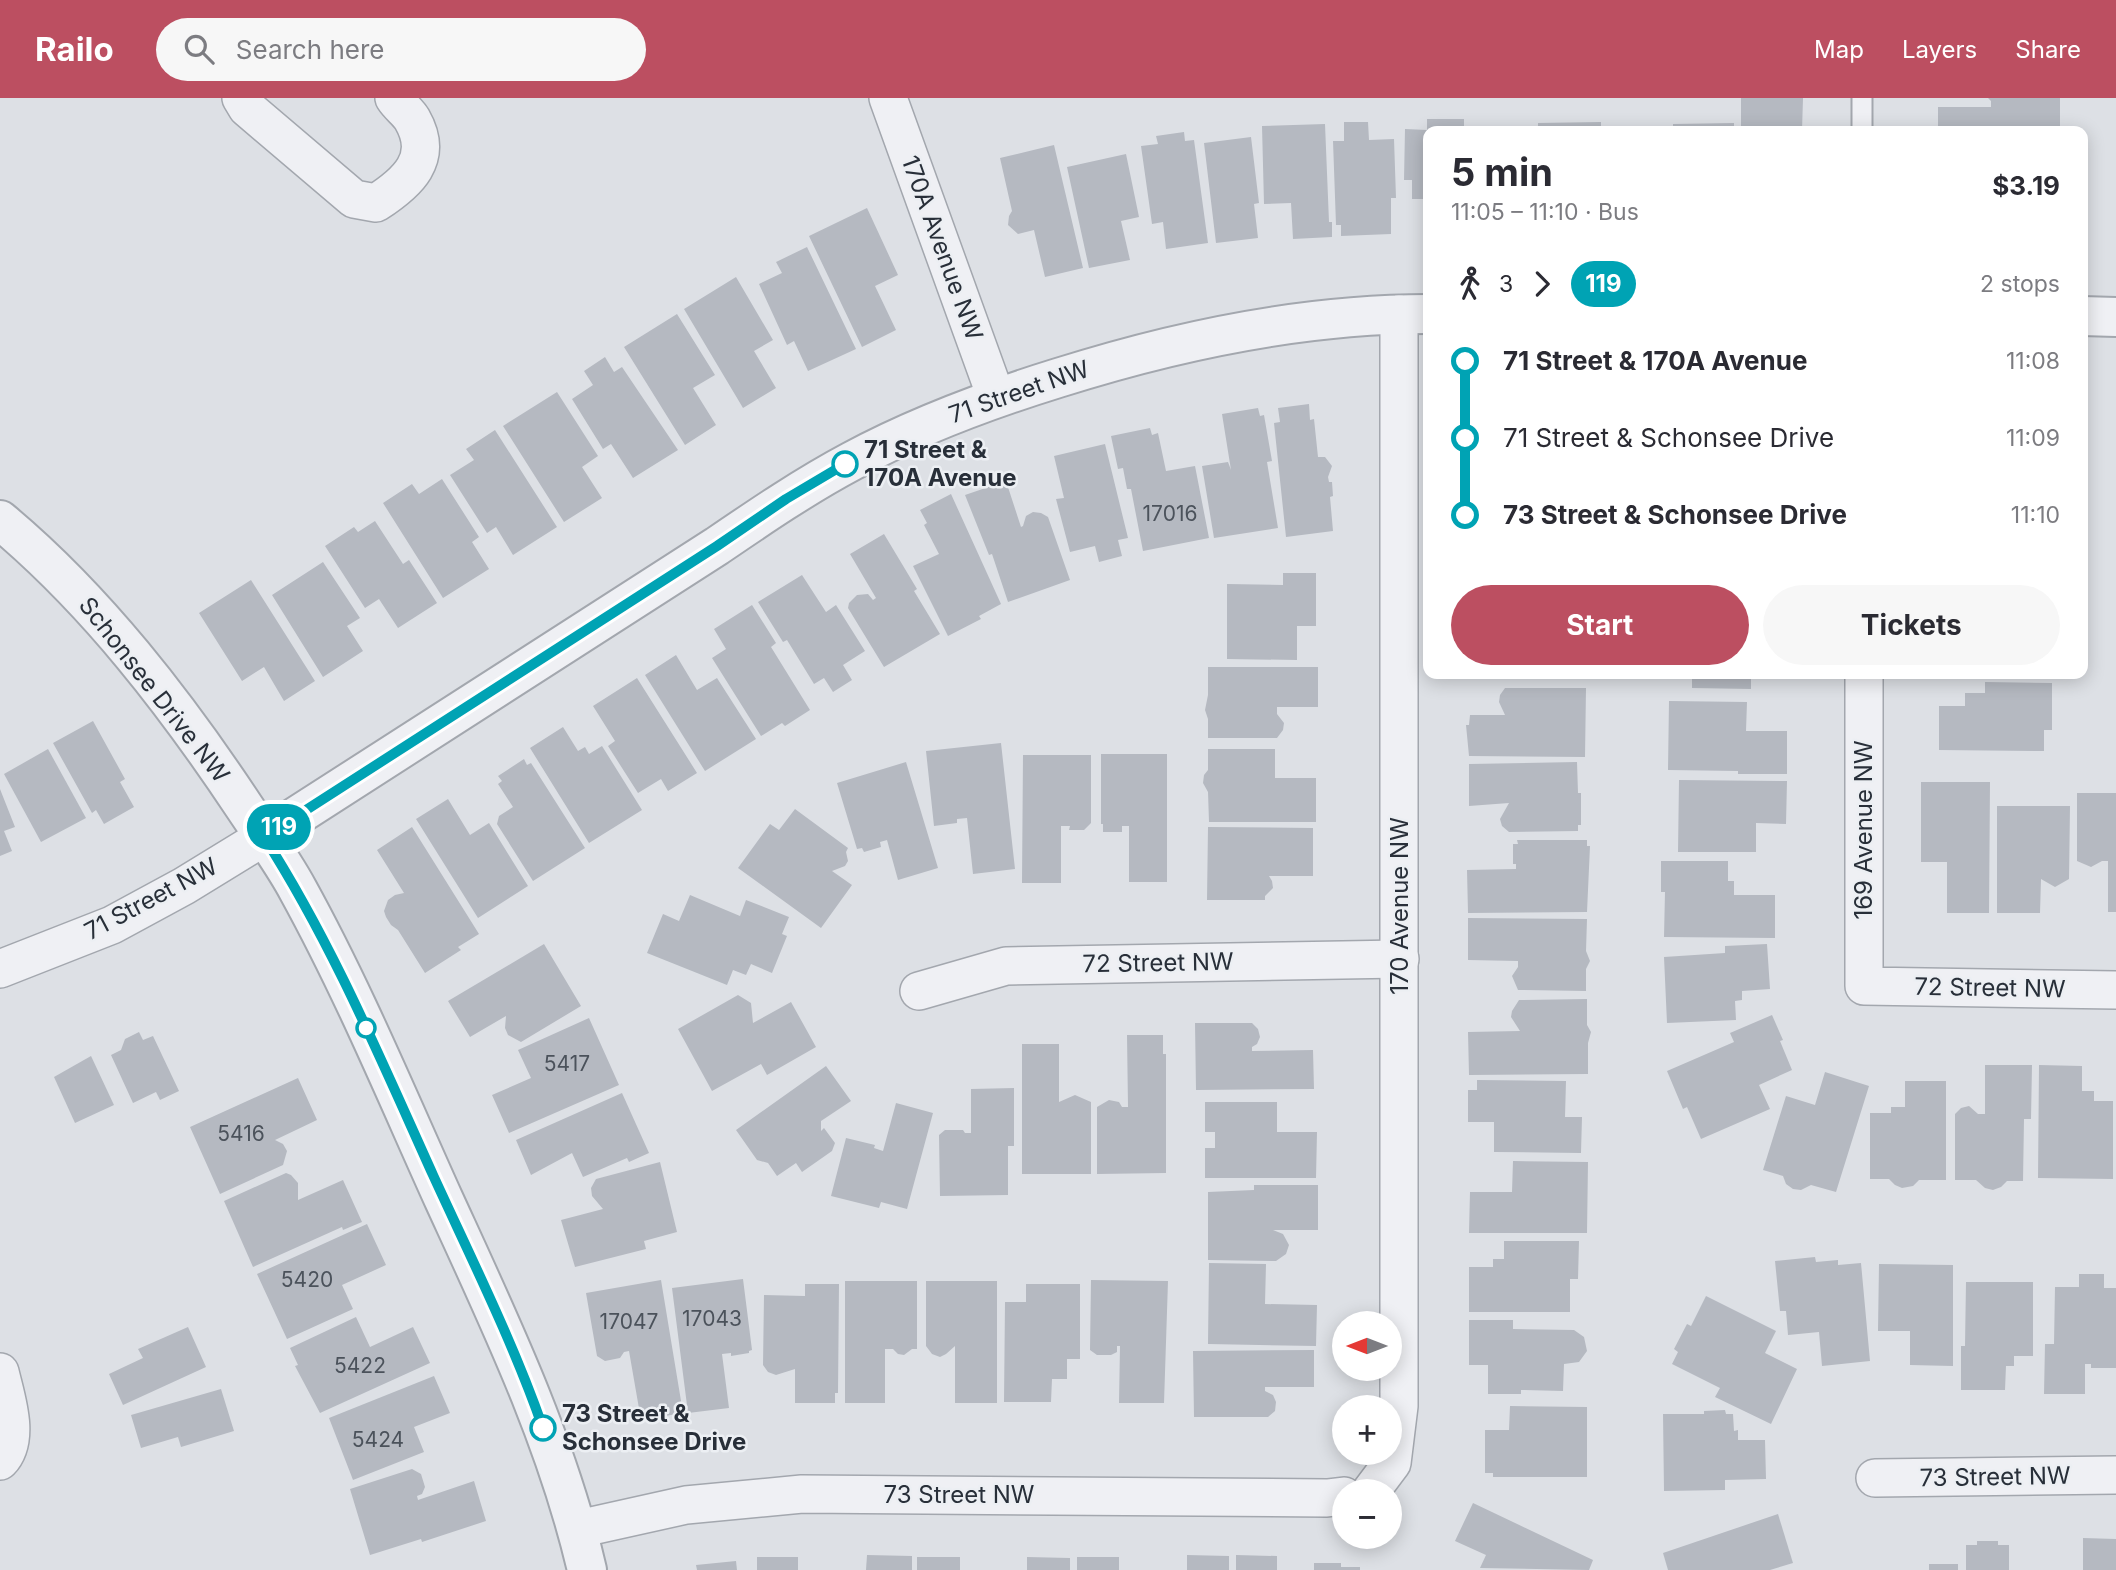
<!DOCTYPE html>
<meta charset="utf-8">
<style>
body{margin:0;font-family:Inter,sans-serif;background:#f7f7f7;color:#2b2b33;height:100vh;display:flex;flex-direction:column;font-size:26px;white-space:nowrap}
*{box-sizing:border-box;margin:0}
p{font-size:23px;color:#7c7c81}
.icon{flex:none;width:38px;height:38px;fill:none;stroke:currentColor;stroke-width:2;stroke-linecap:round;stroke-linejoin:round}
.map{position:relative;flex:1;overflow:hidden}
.sheet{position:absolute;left:1423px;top:28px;width:665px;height:553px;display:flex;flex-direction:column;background:#fff;border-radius:14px;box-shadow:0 4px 18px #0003}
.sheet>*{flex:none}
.badge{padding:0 14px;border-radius:23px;font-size:24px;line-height:46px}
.needle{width:46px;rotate:270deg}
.fabs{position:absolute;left:1332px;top:1213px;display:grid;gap:14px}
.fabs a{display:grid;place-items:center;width:70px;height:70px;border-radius:50%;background:#fff;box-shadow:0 4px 18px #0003;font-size:35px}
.map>.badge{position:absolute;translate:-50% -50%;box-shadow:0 0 0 4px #fff}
.legs{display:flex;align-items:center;gap:10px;height:77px;padding:0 28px;font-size:23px}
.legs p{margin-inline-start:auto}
.head{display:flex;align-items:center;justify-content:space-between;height:119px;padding:0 28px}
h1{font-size:38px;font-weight:700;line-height:52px}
.action{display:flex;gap:14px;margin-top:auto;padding:14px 28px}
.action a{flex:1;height:80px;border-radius:42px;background:#bc4f61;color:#fff;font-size:28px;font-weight:700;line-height:80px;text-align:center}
.action a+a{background:#f7f7f7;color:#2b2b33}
ul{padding:0 28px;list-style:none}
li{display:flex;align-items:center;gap:24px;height:77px;font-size:26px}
li i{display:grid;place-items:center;width:10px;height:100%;margin:0 9px;background:currentColor}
li i::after{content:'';width:18px;height:18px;margin:-9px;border:5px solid;border-radius:50%;background:#fff}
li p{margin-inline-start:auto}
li:first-child i{background:linear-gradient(#0000 50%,currentColor 0)}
li:last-child i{background:linear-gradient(currentColor 50%,#0000 0)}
header{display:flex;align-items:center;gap:42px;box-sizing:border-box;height:98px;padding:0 35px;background:#bc4f61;color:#fff}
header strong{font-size:33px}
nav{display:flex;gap:38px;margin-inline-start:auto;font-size:24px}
.search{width:490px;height:63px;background:#f7f7f7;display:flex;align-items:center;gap:18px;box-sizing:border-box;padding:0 24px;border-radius:38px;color:#7c7c81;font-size:26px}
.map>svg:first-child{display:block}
.building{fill:#b5b9c1}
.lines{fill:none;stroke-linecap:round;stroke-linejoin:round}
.service-casing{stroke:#a3a7ae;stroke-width:23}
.minor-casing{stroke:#a3a7ae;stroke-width:40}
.tertiary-casing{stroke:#a3a7ae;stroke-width:42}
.service{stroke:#eff0f4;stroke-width:19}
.minor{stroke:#eff0f4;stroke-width:37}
.tertiary{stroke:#eff0f4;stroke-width:38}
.line-1-casing{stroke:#fff;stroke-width:16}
.line-1{stroke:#00a3b4;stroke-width:10}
.stop-1-dot{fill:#fff;stroke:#00a3b4;stroke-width:3.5}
.labels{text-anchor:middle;stroke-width:5;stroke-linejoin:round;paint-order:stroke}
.number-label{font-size:21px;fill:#4b525b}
.street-label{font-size:24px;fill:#282f39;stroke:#eceff3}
.stop-label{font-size:24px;font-weight:bold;fill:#282f39;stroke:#eceff3;text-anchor:start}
</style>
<header>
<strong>Railo</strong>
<div class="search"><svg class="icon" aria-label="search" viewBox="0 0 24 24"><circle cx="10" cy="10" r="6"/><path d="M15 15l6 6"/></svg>Search here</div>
<nav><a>Map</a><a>Layers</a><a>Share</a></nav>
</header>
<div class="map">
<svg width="2116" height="1472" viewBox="0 0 2116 1472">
<rect width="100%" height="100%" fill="#dde0e5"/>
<!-- building -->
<g class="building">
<path d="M1741,0h62l-1,33h-61z"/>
<path d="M1988,0h72v33h-122v-24h53v-6z"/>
<path d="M1427,21h37v12h-36v83h-3v-15h-13v-19h-8l1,-51 22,1z"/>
<path d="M1344,24h24l1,18 25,-1 2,59h-5v36l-50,2v-11h-5l-3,-84h11z"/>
<path d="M1601,24v9h-63v-8z"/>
<path d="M1734,25v8h-61v-7z"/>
<path d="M1325,26l4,98h3v15l-39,2 -2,-36 -27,1 -2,-78z"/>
<rect x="1607" y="29" width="28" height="4"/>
<path d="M1184,34l1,9 9,-1 14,103 -42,6 -3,-27 -11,2 -11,-78 17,-2 -2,-8z"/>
<path d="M1251,39l8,66 -5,1 4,34 -42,5 -12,-100z"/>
<path d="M1054,47l29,123 -38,9 -11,-47 -16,4 -10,-9 1,-9 3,-5 -12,-53z"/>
<path d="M1126,56l13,63 -18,4 9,39 -41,8 -22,-101z"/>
<path d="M867,110l31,67 -23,11 21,44 -34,17 -53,-111z"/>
<path d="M807,149l49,102 -48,22 -14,-30 -7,4 -28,-61 23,-11 -6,-11z"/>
<path d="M736,179l37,63 -19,11 22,37 -33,20 -59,-99z"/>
<path d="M677,216l38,61 -22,13 23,37 -31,20 -61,-98z"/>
<path d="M605,259l9,15 8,-5 56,83 -45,28 -22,-34 -8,5 -31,-50 21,-14 -9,-14z"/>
<path d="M557,294l41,64 -16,11 20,31 -38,24 -61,-96z"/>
<path d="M1309,306l1,16 4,-1 4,38h7l7,9 -4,11 1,5h3l1,14 -3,1 3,34 -47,6 -12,-114 6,-1 -2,-14z"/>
<path d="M1258,310l2,8 4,-1 8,46 -5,1 11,66 -64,10 -12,-72 26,-4 3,8 -9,-56z"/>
<path d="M1150,330l2,7 6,-2 8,38 29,-5 14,72 -66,13 -12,-62h-4l-4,-21 -5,1 -7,-33z"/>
<path d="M495,332l62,97 -44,28 -17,-28 -9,6 -37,-58 24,-15 -8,-11z"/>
<path d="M1105,346l23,94 -10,2 4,16 -23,6 -4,-16 -25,6 -14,-53 8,-1 -10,-42z"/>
<path d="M442,381l37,58 -7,5 17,27 -46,29 -60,-95 29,-19 7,10z"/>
<path d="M1006,383l15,46 2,-1 3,-10 7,-4 8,1 7,4 22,63 -62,22 -16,-48 -3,1 -24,-60z"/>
<path d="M951,396l50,110 -22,12 2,3 -33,17 -35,-70 26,-12 -15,-29 3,-2 -7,-13z"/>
<path d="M375,423l28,43 6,-4 28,43 -39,25 -19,-29 -14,9 -40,-62 29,-19 4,5z"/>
<path d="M884,436l33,55 -3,2 26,43 -56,33 -36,-59 1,-5 8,-8 11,-1 5,6 3,-2 -26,-44z"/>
<path d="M323,464l37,56 -13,8 16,25 -40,26 -51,-82z"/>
<path d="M1283,475h33v53h-19v34l-70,-1v-75l56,1z"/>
<path d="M802,477l24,37 10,-7 29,46 -22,14 9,15 -19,12 -9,-14 -10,6 -27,-44 -4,2 -25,-40z"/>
<path d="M251,482l64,101 -31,20 -20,-34 -22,14 -43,-68z"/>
<path d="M752,507l24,38 -5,4 39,63 -25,16 -3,-3 -21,13 -49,-78 14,-9 -12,-20z"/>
<path d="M676,557l21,35 20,-12 39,61 -51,32 -60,-96z"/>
<path d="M1208,569h110v40h-41v7l7,9 -1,7 -6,8h-69v-19l-3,-9 3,-15z"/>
<path d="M1505,576h77v4h-68z"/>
<path d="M1692,576h59v15l-59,-1z"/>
<path d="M637,580l60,95 -29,18 -7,-12 -23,14 -30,-47 7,-5 -22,-35z"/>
<path d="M1985,584l67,1v47h-8v21l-105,-1v-44h26v-13h20z"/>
<path d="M1505,590h81l-1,69 -116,-1 -3,-31h3l1,-10h35l-6,-13 1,-7z"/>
<path d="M1669,603l78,1 -1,29h41v43h-49v-3l-70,-1z"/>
<path d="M93,623l32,58 -5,3 14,25 -30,17 -8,-14 -4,3 -39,-70z"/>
<path d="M563,629l15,24 7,-4 4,7 13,-8 40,64 -53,33 -59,-95z"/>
<path d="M1001,645l14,126 -42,5 -6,-56 -10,1v4l-23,3 -8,-75z"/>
<path d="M48,651l38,69 -45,24 -37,-68z"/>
<path d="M1208,651h67v29h41v44h-107l-1,-30 -5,-9 1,-8 4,-5z"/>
<path d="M1101,656h66v128h-38v-56h-7v6h-19v-8h-2z"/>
<path d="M1023,657h68v68l-7,7h-15l1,-4h-9v57h-39z"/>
<path d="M524,661l3,6 4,-2 54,85 -52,33 -36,-57 2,-8 14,-9 -15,-23 4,-3 -4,-5z"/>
<path d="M906,664l32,106 -40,12 -11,-40 -7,2 1,5 -17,5 -2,-4 -5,1 -20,-66z"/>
<path d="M1577,664l1,31h3v32h-3v6l-69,1 -7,-6 -2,-7 9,-16 -40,3v-42z"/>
<path d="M1679,682l108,1 -1,43 -30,-1v29h-78z"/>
<path d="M1921,684h69l-1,131h-42v-51h-26z"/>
<path d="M0,691l15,38 -11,4 8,20 -12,5z"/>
<path d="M2077,695h39v119h-8v-51h-6l-11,6 -14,-6z"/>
<path d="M448,701l22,36 19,-12 39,63 -50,32 -62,-99z"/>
<path d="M1997,708h73l-1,73 -14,8 -14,-8 -1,34h-43z"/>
<path d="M795,711l53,39 -2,4 2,9 -3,5 -13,5 20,14 -31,43 -83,-60 32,-44 9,6z"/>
<path d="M412,729l67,107 -21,13 3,3 -36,23 -27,-43 -7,-5 -5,-8 -2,-6 4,-11 7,-5 9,-2 -27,-43z"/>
<path d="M1208,729l105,1v48h-44l3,5 1,7 -8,8v4h-58z"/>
<path d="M1517,742h70v6h3l-3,66 -119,1 -1,-43 49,-1v-5h-3v-20h5z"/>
<path d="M1661,763h67v20h6v14h41v43l-111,-1 1,-45h-4z"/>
<path d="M690,797l50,21 6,-16 43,17 -7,17 5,2 -15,37 -21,-9 -5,11 -13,-5 -6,15 -80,-32 16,-39 16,7z"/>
<path d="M1468,820l119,1 -1,32 4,10 -4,8v22l-68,-1 -6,-14 6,-9v-6l-50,-1z"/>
<path d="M544,846l37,62 -60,36 -13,-7 -3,-7 1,-12 -36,21 -22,-36z"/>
<path d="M1767,846l3,45 -28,2v9l-7,1 1,19 -69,3 -3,-66 61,-4v-7z"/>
<path d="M738,897l13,8 2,20 38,-21 25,45 -49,28 -6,-11 -49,27 -34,-62z"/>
<path d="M1587,901v26l4,7 -3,11v31l-119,1 -1,-43 52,-1 -9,-14 1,-6 7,-11z"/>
<path d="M1772,917l11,25 -3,1 12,29 -33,15 11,24 -69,30 -14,-32 -4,2 -16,-38 67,-29 -4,-9z"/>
<path d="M589,920l30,67 -110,48 -17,-38 39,-17 -13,-28z"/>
<path d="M1195,925h57l6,6 2,8 -3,7 -5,3v4l61,-1 1,39 -118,1z"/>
<path d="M139,934l4,8 10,-4 26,55 -19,9 -4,-8 -23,11 -22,-48 10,-5 4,-11z"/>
<path d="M1127,937h36v19h3v119l-69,1v-67l12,-7 10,2 3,5h6z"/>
<path d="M1022,946h37v58l16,-7 16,7v72h-69z"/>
<path d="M91,958l23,49 -39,18 -21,-46z"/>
<path d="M1985,967h47l-1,54h-7l-1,62h-16l-6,6 -8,3 -8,-2 -9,-8h-21v-66l6,-6 8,-2 9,8h7z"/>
<path d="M2039,967l43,1v25h12v10h19v78l-75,-1z"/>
<path d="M826,968l25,35 -30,20v10l3,-3 11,15 -3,8 -30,21 -6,-9 -19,13 -9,-13 -11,-3 -21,-30z"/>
<path d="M1825,974l44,14 -33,106 -25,-7 -10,5 -8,-1 -7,-5 -3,-8 -20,-6 23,-74 29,9z"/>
<path d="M298,980l19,42 -42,20 8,4 4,7 -4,14 -63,29 -30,-67z"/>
<path d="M1477,982l89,1 -1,36h17l-1,36 -87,-1v-30h-26v-32h9z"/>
<path d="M1905,983h41v99h-27l-6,6 -11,2 -7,-3 -6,-6h-19v-66h21v-6h14z"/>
<path d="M1014,990v58h-6v49l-68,1 -1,-61 6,-5h18l2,3h6v-44z"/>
<path d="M622,995l27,60 -20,9 -2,-4 -44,19 -11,-24 -41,22 -15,-35z"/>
<path d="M1205,1004h72v30h40l-1,46h-111v-30h10v-16h-10z"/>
<path d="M896,1005l37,10 -26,96 -26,-7 -2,6 -48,-12 15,-58 29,7 -1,3 9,3z"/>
<path d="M1513,1063l75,1 -1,71h-118l1,-41h42z"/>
<path d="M660,1064l17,70 -33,9 2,8 -71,18 -14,-47 42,-11 -11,-13 -1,-8 5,-9z"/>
<path d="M286,1075l5,2 7,8v17l45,-20 19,42 -19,8 -1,-3 -89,40 -29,-66z"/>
<path d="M1254,1087h64v45h-45l10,4 6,11 -3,9 -10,7 -68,-1v-68l46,-2z"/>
<path d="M367,1126l19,41 -44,20 11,24 -66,30 -30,-65z"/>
<path d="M1504,1143h75l-1,38h-8v33h-101v-45h24v-8h11z"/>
<path d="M1815,1159l1,5 22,-2v5l23,-2 9,98 -48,5 -3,-34 -31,3 -2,-24h-6l-5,-50z"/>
<path d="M1209,1165l57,1 -1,40 52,1 -1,41 -108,-2z"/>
<path d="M1879,1166l74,1v101l-43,-1v-34h-32z"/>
<path d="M2079,1176h25v14h12v80h-25v-4h-6v30h-41l1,-50h9l1,-57h24z"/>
<path d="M743,1181l9,71 -3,1v2l-18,3v-3l-9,1 7,54 -41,5 -16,-125z"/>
<path d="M661,1182l22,133 -42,7 -12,-69 -5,1 -4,6 -15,3 -8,-5 -11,-63z"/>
<path d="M1091,1182l77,1 -4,122h-45l1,-57h-3v6l-6,3h-14l-7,-5z"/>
<path d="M845,1183h72v68h-5l-8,6 -6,-1 -5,-5h-8v54h-40z"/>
<path d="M926,1183h71v122h-42v-57l-9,8 -6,3 -8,-3 -6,-8z"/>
<path d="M1966,1184h67v74h-19v10h-8l-1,24h-44v-44h4z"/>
<path d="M805,1186h34l-1,109h-3v10h-40v-34l-19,6 -8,-3 -5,-7 1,-70 41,1z"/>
<path d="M1026,1186h54v75h-13v20h-15l-1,23h-47l1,-100h21z"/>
<path d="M1706,1198l70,35 -11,22 32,16 -26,55 -56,-27 5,-9 -48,-24 6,-12 -4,-3 13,-25 4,2z"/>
<path d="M356,1219l14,30 43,-20 17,36 -110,50 -25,-47 3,-1 -8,-17z"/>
<path d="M1469,1222h44v9l61,1 10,7 3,14 -8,11 -15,2 -1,27 -42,-1v4h-33v-29h-19z"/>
<path d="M188,1229l18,40 -83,38 -14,-31 34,-16 -5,-9z"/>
<path d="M1314,1252v37h-49v4l8,4 3,7 -1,9 -7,6h-74l-1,-66z"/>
<path d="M434,1278l16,37 -36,14 10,25 -71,28 -24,-62z"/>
<path d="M221,1291l13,42 -53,16 -3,-10 -37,11 -10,-33z"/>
<path d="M1510,1308l77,1v70h-94v-4h-8v-43h24z"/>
<path d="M1725,1312l1,4h7l1,17 4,-1v10h27l1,39 -41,1v10l-61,1 -1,-77h41v-3z"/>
<path d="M412,1371l9,5 4,13 -3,7 -5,2 1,4 56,-19 12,40 -64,21 -1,-3 -51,16 -20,-66z"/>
<path d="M1473,1405l120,57 -4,10 -109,-2 6,-13 -31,-14z"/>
<path d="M1778,1416l15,49 -23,7h-102l-5,-17z"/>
<path d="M2083,1440l33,1v31h-33z"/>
<path d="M1977,1443h21v4h11v25h-43v-25h11z"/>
<path d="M867,1457l45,1v14h-46z"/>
<path d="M1187,1457l42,1v14h-42z"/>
<path d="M1236,1457l41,1v14h-41z"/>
<rect x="757" y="1459" width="41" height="13"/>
<rect x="917" y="1459" width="43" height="13"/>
<path d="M1027,1459l43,1v12h-43z"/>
<rect x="1077" y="1459" width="42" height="13"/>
<path d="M736,1463l1,9h-40l-1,-5z"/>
<path d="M1314,1465h27v4h19v3h-46z"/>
<rect x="1929" y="1466" width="29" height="6"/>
</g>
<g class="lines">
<!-- service casing -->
<g class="service-casing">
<path id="service" d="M1862,0v33"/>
</g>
<!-- minor casing -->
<g class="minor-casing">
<g id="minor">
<path d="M241,0l6,10 107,91 22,4c31,-20 59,-44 36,-84 -5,-8 -13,-13 -18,-21"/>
<path d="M888,0l108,299"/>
<path d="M1864,576v312l252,4"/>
<path d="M0,871l112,-44 72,-39 80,-49"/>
<path d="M919,893l87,-25 394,-7"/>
<path d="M0,1274c6,26 21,67 0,89"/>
<path d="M1875,1380l241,-3"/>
<path d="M1371,1393l21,-28 7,-57v-1092"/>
<path d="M578,1431l108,-24 116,-11 525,4 17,-2"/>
</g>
</g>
<!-- tertiary casing -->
<g class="tertiary-casing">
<g id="tertiary">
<path d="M2082,218l34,1"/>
<path d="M0,422c96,80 176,184 245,288 18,27 38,54 53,82 55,100 99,206 146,310 55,120 113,241 143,370"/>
<path d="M264,739l453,-291c44,-30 88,-60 135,-85 65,-35 135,-61 206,-83 120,-38 244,-64 370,-64"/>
</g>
</g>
<!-- service -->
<use href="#service" class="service"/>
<!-- minor -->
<use href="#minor" class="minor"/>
<!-- tertiary -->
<use href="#tertiary" class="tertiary"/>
</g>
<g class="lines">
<!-- line-1 casing -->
<g class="line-1-casing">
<path id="line-1" d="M543,1330c-30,-86 -72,-170 -110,-253 -52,-115 -101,-232 -169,-338l453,-291 69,-47 59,-35"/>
</g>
<!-- line-1 -->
<use href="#line-1" class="line-1"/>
</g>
<!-- markers -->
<g class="stop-1-dot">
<circle cx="845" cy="366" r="12"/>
<circle cx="366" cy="930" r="9"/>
<circle cx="543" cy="1330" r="12"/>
</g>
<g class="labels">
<!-- number labels -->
<g class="number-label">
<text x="1170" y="423">17016</text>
<text x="567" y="973">5417</text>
<text x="241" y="1043">5416</text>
<text x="307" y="1189">5420</text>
<text x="712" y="1228">17043</text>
<text x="629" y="1231">17047</text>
<text x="360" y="1275">5422</text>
<text x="378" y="1349">5424</text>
</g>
<!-- street labels -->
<g class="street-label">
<text transform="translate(942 150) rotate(70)" y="8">170A Avenue NW</text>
<text transform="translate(1019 294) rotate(-19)" y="8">71 Street NW</text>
<text transform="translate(154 592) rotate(52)" y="8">Schonsee Drive NW</text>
<text transform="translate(1864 732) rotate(-90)" y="8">169 Avenue NW</text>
<text transform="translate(151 801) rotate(-28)" y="8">71 Street NW</text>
<text transform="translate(1400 808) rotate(-90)" y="8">170 Avenue NW</text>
<text transform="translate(1158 865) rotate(-1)" y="8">72 Street NW</text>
<text transform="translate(1990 890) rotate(1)" y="8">72 Street NW</text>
<text transform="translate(1995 1379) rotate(-1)" y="8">73 Street NW</text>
<text x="959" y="1405">73 Street NW</text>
</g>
<!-- stop labels -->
<g class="stop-label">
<text x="864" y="360">71 Street &amp;<tspan x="864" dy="28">170A Avenue</tspan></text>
<text x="562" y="1324">73 Street &amp;<tspan x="562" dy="28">Schonsee Drive</tspan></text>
</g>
</g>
</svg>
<div class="fabs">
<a><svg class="needle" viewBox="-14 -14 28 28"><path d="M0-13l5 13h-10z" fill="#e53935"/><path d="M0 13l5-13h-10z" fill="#7c7c81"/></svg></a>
<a>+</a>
<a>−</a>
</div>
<b class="badge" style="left:279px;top:729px;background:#00a3b4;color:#fff">119</b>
<section class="sheet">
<div class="head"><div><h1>5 min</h1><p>11:05 – 11:10 · Bus</p></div><b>$3.19</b></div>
<div class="legs"><svg class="icon" aria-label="walk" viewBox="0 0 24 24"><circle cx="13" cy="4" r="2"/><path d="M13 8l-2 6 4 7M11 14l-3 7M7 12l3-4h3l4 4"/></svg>3<svg class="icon" aria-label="forward" viewBox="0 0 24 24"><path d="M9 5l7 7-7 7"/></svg><b class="badge" style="background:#00a3b4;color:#fff">119</b><p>2 stops</p></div>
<ul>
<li><i style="color:#00a3b4"></i><b>71 Street &amp; 170A Avenue</b><p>11:08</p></li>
<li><i style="color:#00a3b4"></i><span>71 Street &amp; Schonsee Drive</span><p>11:09</p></li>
<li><i style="color:#00a3b4"></i><b>73 Street &amp; Schonsee Drive</b><p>11:10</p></li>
</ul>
<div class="action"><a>Start</a><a>Tickets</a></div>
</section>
</div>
